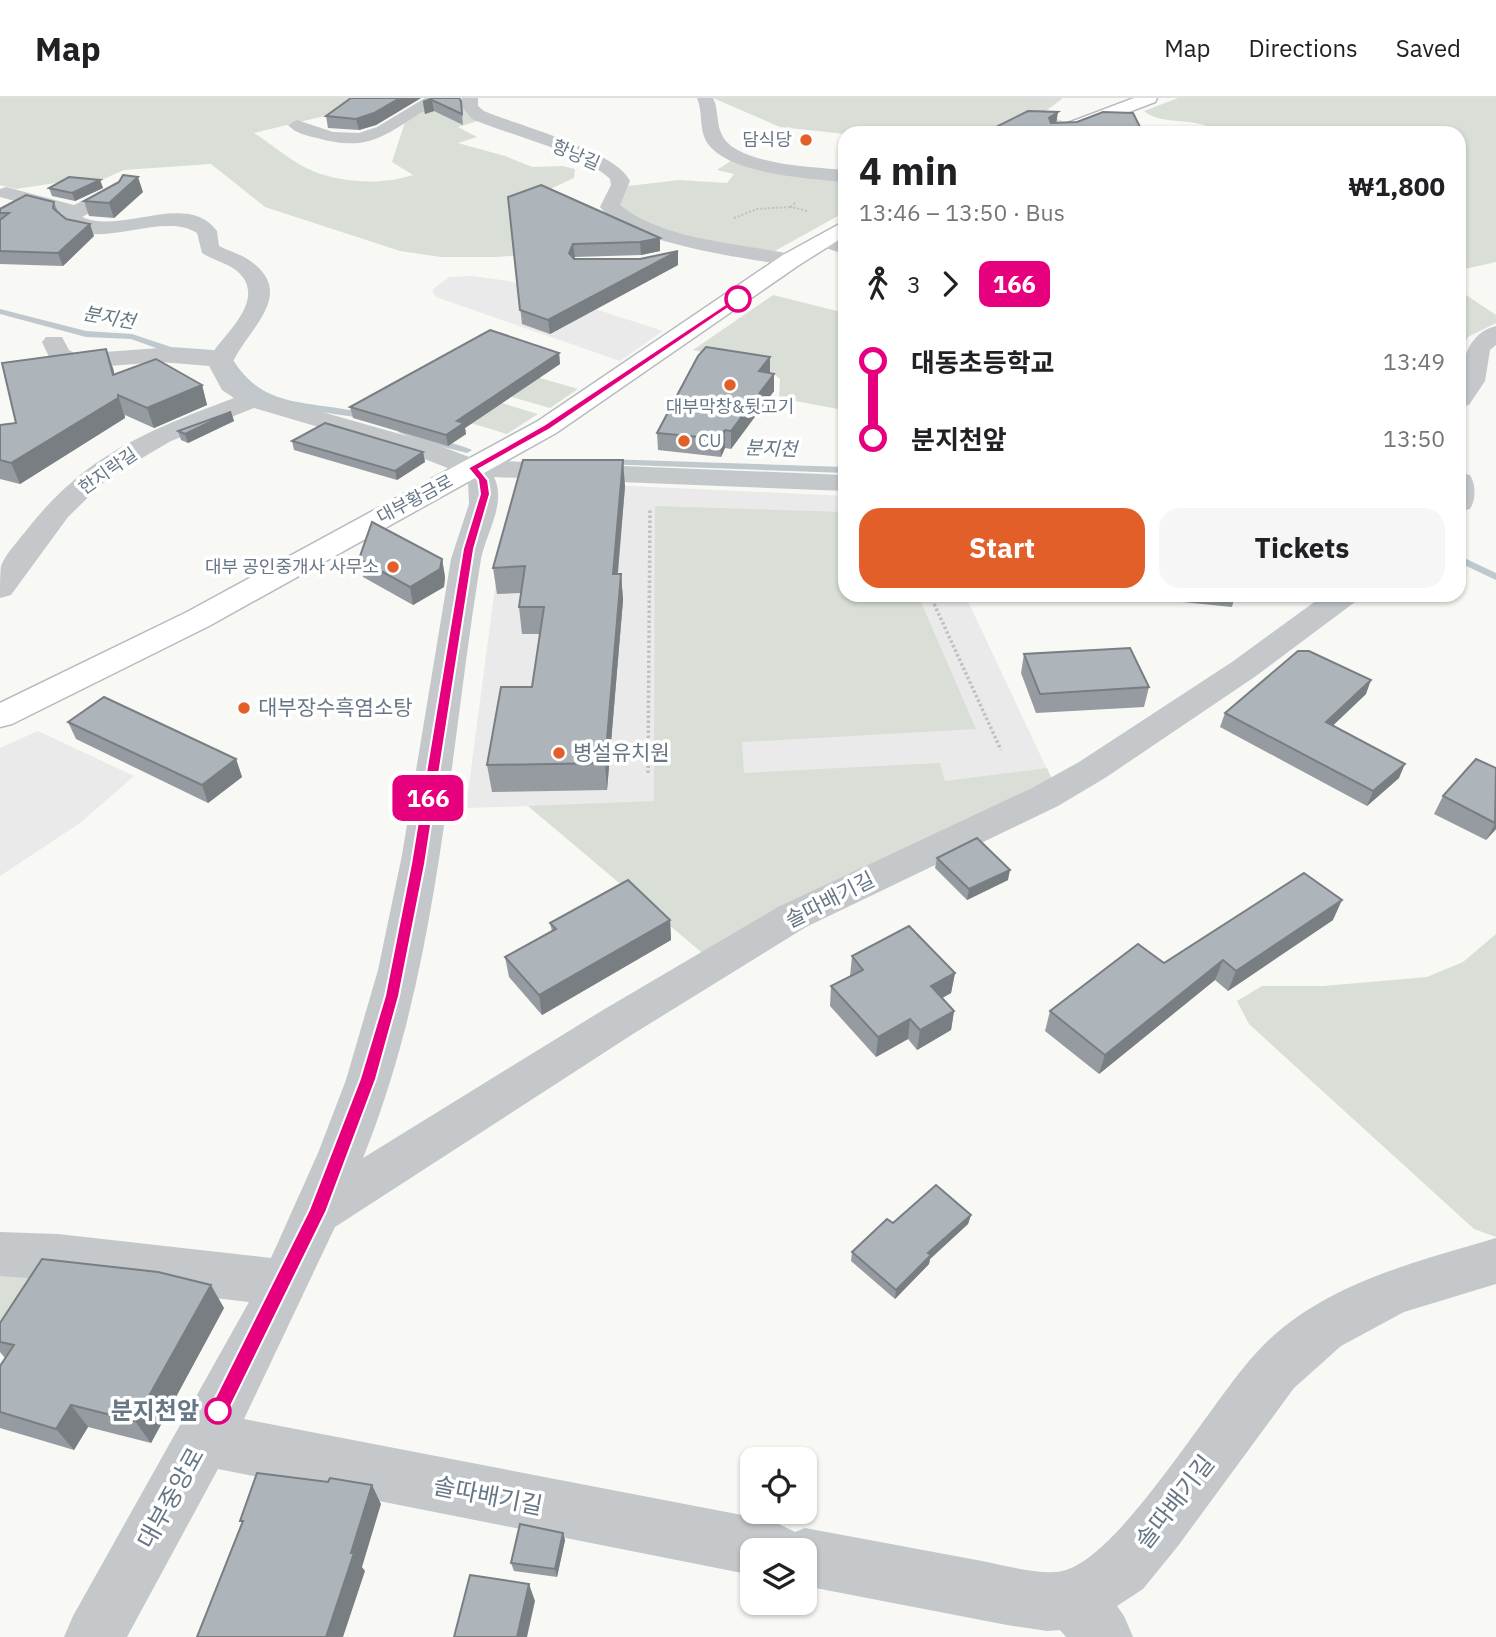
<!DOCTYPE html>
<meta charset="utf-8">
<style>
body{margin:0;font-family:"IBM Plex Sans","Noto Sans KR",sans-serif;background:#f6f6f6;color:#202124;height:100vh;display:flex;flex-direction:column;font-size:26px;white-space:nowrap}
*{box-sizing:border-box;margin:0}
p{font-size:23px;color:#757577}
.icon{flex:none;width:38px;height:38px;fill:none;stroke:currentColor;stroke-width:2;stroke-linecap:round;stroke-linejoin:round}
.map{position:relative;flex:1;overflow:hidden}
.side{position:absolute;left:838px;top:28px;width:628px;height:476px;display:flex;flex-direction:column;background:#fff;border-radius:21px;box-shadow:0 2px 5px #0004}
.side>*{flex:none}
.badge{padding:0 14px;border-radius:10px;font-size:24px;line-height:46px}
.tools{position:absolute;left:740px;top:1349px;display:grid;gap:14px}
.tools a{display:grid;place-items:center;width:77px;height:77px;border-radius:14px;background:#fff;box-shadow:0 2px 5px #0004;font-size:35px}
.map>.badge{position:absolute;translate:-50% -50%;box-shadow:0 0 0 4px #fff}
.legs{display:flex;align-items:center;gap:10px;height:77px;padding:0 21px;font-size:23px}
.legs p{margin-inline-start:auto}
.headline{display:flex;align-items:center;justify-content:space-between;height:119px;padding:0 21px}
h1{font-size:38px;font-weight:800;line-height:52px}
.button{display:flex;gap:14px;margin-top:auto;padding:14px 21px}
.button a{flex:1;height:80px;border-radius:21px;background:#e35f2a;color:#fff;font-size:28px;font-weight:800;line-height:80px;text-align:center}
.button a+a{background:#f6f6f6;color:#202124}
ul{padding:0 21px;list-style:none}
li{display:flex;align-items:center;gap:24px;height:77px;font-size:26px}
li i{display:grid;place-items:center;width:10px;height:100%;margin:0 9px;background:currentColor}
li i::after{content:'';width:18px;height:18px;margin:-9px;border:5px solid;border-radius:50%;background:#fff}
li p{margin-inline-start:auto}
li:first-child i{background:linear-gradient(#0000 50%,currentColor 0)}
li:last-child i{background:linear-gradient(currentColor 50%,#0000 0)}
header{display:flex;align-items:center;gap:42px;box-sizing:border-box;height:98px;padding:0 35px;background:#fff;border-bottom:2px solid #e0e0e0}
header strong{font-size:33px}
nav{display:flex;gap:38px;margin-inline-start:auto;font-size:24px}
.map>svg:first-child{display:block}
.built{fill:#e9eae9}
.green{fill:#d9dfd6}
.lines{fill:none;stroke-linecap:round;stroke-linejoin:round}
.stream{fill:#bec8cd;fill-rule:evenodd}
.major-casing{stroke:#b7bbbf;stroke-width:3}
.path-far1{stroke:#bec0c2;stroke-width:2;stroke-dasharray:2 2;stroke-linecap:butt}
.path{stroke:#bec0c2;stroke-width:3.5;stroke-dasharray:2.5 2.5;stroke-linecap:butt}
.minor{fill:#c4c8cb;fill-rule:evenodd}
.major{fill:#fff;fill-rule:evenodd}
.wall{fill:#959ba0}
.shaded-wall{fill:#797e82}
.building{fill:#adb4ba;stroke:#797e82;stroke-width:2}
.line-1{fill:#e6007e;stroke:#fff;stroke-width:2}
.poi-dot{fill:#e35f2a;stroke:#fff;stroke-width:2.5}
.stop-1-dot{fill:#fff;stroke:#e6007e;stroke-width:3.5}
.labels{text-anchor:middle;stroke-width:7;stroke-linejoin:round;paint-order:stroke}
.far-poi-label{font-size:18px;fill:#677786;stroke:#fff;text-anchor:end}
.far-street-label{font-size:18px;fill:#677786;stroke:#fff}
.far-water-label{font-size:19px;font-style:italic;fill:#637782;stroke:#fff}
.poi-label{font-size:21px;fill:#677786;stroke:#fff;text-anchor:start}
.street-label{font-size:21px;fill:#677786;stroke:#fff}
.near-stop-label{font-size:24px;font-weight:bold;fill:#677786;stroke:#fff;text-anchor:end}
.near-street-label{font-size:24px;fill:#677786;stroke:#fff}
</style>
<header>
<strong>Map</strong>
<nav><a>Map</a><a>Directions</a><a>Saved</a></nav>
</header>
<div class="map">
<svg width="1496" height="1539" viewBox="0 0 1496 1539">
<rect width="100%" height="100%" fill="#f8f8f5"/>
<!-- built -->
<g class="built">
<path d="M472,178l37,5 154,50 -43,30 -184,-64 -4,-7 17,-13z"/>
<path d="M524,383l321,15v99h120l88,187 -347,174 -178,-150 -62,2 31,-236z"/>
<path d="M38,633l96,45 -54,47 -80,53v-128z"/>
</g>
<!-- green -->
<g class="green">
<path d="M0,0h360l-15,13 -91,22c19,12 40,31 61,39 30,11 67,13 98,3l-21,-13 13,-40 9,-9 44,-15 5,1 15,22 -20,6 19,10 -19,6 47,13 27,11 30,-1 13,3 -1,9 -67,31 83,33 -20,10 -75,5h-54l-41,-6 -135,-44 -54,-43 -87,6 -25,11 -24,-1 -59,9 -16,-4z"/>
<path d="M713,0h350l-21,16 21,7 -37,12 -45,-7 -19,7 -117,1 -65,-7z"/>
<path d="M1178,0h318v164l-36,8v-137h-241c-21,-18 -57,-6 -75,-22z"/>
<path d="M732,62l113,18v34l-72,40 -19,-1 -98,-23 -37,-16 -2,-15 11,-11 51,-6 48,3 7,-9 -17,-4z"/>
<path d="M1460,193l36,24v8l-28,14 -5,10 -3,1z"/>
<path d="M773,197l72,18v104l-7,-8 -59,-11 1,-19 -18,-14 -69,-15z"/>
<path d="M516,273l62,18 -28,19 -63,-18z"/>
<path d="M475,297l63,19 -31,20 -63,-19z"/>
<path d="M655,408l190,6v83h73l58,134 -234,13 2,31 196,-10 5,18 102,-13 6,14 -347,174 -178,-150 126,-5z"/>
<path d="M1496,836v303l-22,-8 -225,-205 -12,-23 25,-15h61l104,-9 36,-15z"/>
<path d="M49,1173l-49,78v-77z"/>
</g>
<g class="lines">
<!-- stream -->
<g class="stream">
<path d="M0,211l86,22 46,3 39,13 42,3 4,3 -4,3 -43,-3 -39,-14 -45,-2 -86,-23z"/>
<path d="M227,262h6c27,42 59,41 104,48 12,2 27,3 37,9l-5,3c-40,-10 -102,-8 -131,-39 -5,-5 -9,-13 -12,-19z"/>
<path d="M398,330c4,0 69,19 74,22l-5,3 -48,-12 -21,-9z"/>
<path d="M605,361l240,8v6l-243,-9v-4z"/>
<path d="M1460,458l36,17v7l-36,-17z"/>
</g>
<!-- major casing -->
<g class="major-casing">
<g id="major">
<path d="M1134,0h23l-2,4 -81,31h-25l3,-4z"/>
<path d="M845,123v15l-46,29 -243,168 -347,193 -197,98 -12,3v-24l187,-91 351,-191 245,-166z"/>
</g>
</g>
<!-- path-far1 -->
<g class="path-far1">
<path d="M795,105l-4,4 16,4"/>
<path d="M734,120l23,-9 34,-2"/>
</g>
<!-- path -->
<g class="path">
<path d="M930,497l71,155"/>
<path d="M648,675l2,-265"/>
</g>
<!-- minor -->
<g class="minor">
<path d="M425,0h25c-6,7 -19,9 -28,14 -40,25 -54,40 -105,26 -10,-2 -22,-5 -29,-13l9,-5 36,12 26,1 18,-6z"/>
<path d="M462,0h16v8l6,5c32,14 133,40 146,70l-10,24c40,34 121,39 171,49l8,1 3,5 -3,5 -8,1c-45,-8 -164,-22 -191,-59l11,-22 -1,-6c-30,-28 -99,-43 -138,-60l-10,-12z"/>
<path d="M697,0h16c6,12 3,26 9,37 14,30 94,32 123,35v12c-37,-4 -118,-7 -139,-41 -7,-13 -3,-29 -9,-43z"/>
<path d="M115,87l7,2 3,4 -3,4 -40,22c38,18 106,-27 135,14l2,15c10,5 21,8 30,14 50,34 -3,70 -17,104l9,17 21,14 173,49 42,16 368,15v16l-351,-14c13,26 -8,56 -13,82 -33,201 -41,408 -118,599l240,-148 175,-103 254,-119 47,-26 153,-100 92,-67h35l-4,7 -99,74 -151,102 -47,28 -252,121 -173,107 -298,193 -91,192 529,102 22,11 10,-4c59,11 118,22 177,33 21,4 63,16 84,9 57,-18 145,-168 190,-217 62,-68 156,-90 240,-115v46l-92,28 -63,34 -47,42 -116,158 -35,43 -26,17 7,10 9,21h-67l-6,-7 -13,1 -40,-6 -202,-39v-36h-53v25l-534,-106 -91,168h-63l9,-21 176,-314 -191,-22 -58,-4v-44l58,2 213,24 47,-105 28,-73 32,-110 24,-115 49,-296 18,-55 -1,-24 -5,-6 -46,-18 -163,-48 -83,33 -63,37 -40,39 -57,78 -11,3c0,-9 0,-23 1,-32 5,-13 19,-27 28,-39 58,-73 120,-97 205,-129l-12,-8 -13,-24 -49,-4 -88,7 -22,-10 -8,-17 4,-5h16l7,13 7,4 84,-6 53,4c16,-22 54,-55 24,-81 -10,-8 -24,-11 -35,-18l-5,-20c-36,-24 -110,24 -138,-14l4,-5 -63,-17v-8l6,-2 68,18z"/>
<path d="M822,137l23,6v13l-30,-9 -3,-4 3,-4z"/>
<path d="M1496,228v19l-6,5 -5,31 -16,24 -9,2c0,-30 0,-72 36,-81z"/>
<path d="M1460,375l10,2c6,9 6,25 0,34l-10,2z"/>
</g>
<!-- major -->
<use href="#major" class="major"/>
</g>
<!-- wall -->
<g class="wall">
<path d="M351,0h70l-45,27 -17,5 -31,-2 -2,-12z"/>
<path d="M433,0l28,3 2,24 -29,-14 -9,3 -2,-12z"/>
<path d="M100,82l3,8 -28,13 -23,-5 -3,-8z"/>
<path d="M541,87l119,66 -19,4 -66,2 -1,2 104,6 -128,69 -28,-10 -14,-127z"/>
<path d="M143,94l-29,26 -25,-2 -5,-15z"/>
<path d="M54,104l4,10 8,7 28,17 -31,30 -63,-2v-55z"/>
<path d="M559,255l1,11 -95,64 1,6 -18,12 -95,-28 -3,-11z"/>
<path d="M113,270l1,6 88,11 5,20 -53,23 -29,-13v3l-105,66 -20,-5v-54l16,-2z"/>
<path d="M770,275l4,1v17l-43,58 -6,-1 -4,9 -63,-7 -1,-17z"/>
<path d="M231,314l3,9 -46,22 -7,-3 -3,-9z"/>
<path d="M292,343l131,11 2,10 -28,18 -103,-30z"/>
<path d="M625,388l-7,88h3l2,26 -16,190 -115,2 -5,-27 45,-78 8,-53h-18l-3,-27 2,-14 -24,1 -4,-26z"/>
<path d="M359,461h83l3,18 -1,10 -31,18 -50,-28z"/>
<path d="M1143,497h92l-3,12 -89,-9z"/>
<path d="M1024,556l125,33 -5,20 -108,6 -15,-40z"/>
<path d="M1366,596l-34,32 67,52 -32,28 -147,-79 5,-14z"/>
<path d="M68,624l168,37 6,18 -34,26 -132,-64z"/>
<path d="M1496,670v61l-10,11 -52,-26 9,-18z"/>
<path d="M937,760l71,22 -41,20 -32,-32z"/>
<path d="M670,822l1,20 -129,75 -33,-38 -4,-20 47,-26 -2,-8z"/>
<path d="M1333,822l-105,71 -13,-11 -116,94 -54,-43 5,-20 114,-48z"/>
<path d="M852,858l103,17 -4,20 -9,5 12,13 -3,19 -34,20 -9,-11 -32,18 -46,-51 1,-20 19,-10z"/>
<path d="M971,1117l-3,9 -38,35 -1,5 -34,35 -44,-38 1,-9 41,-29z"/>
<path d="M224,1210l-73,135 -63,-16 -14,23 -74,-22v-62l5,-8 -5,-6v-29z"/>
<path d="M563,1435l2,7 -8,37 -43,-6 -3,-8z"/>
</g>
<!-- shaded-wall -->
<g class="shaded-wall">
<path d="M400,0h21l-45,27 -17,5 -3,-11z"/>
<path d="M432,2l2,11 -9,3 -2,-12z"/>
<path d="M1058,14l-2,13 -9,6 2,-13z"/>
<path d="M138,79l5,15 -29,26 -5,-15z"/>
<path d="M100,82l3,8 -28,13 -3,-8z"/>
<path d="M90,126l4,12 -31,30 -5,-13z"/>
<path d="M660,140v13l-19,4 -1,-13z"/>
<path d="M573,146l2,13 -5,9 -1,-13z"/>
<path d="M678,153v14l-128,69 -2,-14z"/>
<path d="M106,251l7,19 6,26 -6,-19z"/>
<path d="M559,255l1,11 -95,64 1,6 -18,12 -2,-11 11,-14z"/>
<path d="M770,259v18l-11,-4z"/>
<path d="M774,276v17l-43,58v-18z"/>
<path d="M202,287l5,20 -53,23 -7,-20z"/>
<path d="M118,297l7,23 -105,66 -9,-21z"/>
<path d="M231,314l3,9 -46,22 -3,-9z"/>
<path d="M725,332v18l-4,9 -1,-18z"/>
<path d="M423,354l2,10 -28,18 -2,-9z"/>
<path d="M623,362l2,26 -10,114 -2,-26z"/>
<path d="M442,461l3,18 -1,10 -31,18 -3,-18z"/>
<path d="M621,476l2,26 -16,190 -2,-27z"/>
<path d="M1371,582l-5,14 -45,43 5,-15z"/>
<path d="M236,661l6,18 -34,26 -6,-18z"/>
<path d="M1405,666l-6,14 -32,28 6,-15z"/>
<path d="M1496,724v7l-10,11z"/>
<path d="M1010,772l-2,10 -41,20 2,-11z"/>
<path d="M1342,802l-9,20 -105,71 8,-20z"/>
<path d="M670,822l1,20 -129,75 -3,-20z"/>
<path d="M1223,862l-8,20 -116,94 6,-19z"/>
<path d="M955,875l-4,20 -23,13 3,-20z"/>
<path d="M954,913l-3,19 -34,20 3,-20z"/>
<path d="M910,921l-2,20 -32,18 2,-20z"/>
<path d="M971,1117l-3,9 -38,35 -1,5 -34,35 1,-9 32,-37z"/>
<path d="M211,1187l13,23 -73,135 -16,-22z"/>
<path d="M71,1307l17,22 -14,23 -18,-21z"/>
<path d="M372,1387l9,19 -19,63 3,4 -22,66h-17z"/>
<path d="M563,1435l2,7 -8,37 -2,-8z"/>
<path d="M529,1486l6,17 -8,36h-10z"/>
</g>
<!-- building -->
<g class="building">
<path d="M351,0h49l-26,15 -18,6 -30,-3z"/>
<path d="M433,0h26l2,3 1,13 -30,-14 -9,2z"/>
<path d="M1028,13l30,1 -9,6 2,5 26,-1 26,-10 30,1 10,20h-159z"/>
<path d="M123,77l15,2 -29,26 -25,-2 35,-19z"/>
<path d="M69,79l31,3 -28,13 -23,-5z"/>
<path d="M541,87l119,53 -20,4 -67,2 -4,9 5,6h66l38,-8 -130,69 -28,-10 -12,-113z"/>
<path d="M26,97l28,7 -1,6 13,11 24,5 -32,29 -58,-2v-31l9,-7h-9v-4z"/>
<path d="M490,232l69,23 -102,68 7,2 -18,12 -96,-28z"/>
<path d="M706,249l64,10 -11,14 15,3 -43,57 -6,-1 -5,9 -63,-6 41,-77z"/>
<path d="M106,251l7,26 43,-16 46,26 -55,23 -29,-13v3l-107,65 -11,-3v-35l16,-2 -14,-60z"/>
<path d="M231,314l-46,22 -7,-3z"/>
<path d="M325,325l98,29 -28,19 -103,-30z"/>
<path d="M523,362h100l-10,114h8l-16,189 -118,2 14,-78h31l12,-80h-25l6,-41 -32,2z"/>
<path d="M372,424l70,37 -2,10 -30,18 -51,-28z"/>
<path d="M1130,550l19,39 -109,7 -16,-40z"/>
<path d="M1298,553h11l62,29 -45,42 79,42 -32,27 -148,-78z"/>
<path d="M104,599l132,62 -34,26 -134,-63z"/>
<path d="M1476,661l20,9 -1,55 -52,-27z"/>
<path d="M977,740l33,32 -41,19 -32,-31z"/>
<path d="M1304,775l38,27 -106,71 -13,-11 -118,95 -55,-44 88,-67 26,19z"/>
<path d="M628,782l42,40 -131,75 -34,-38 51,-28 -6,-6z"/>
<path d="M909,828l46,47 -24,13 23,25 -34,19 -10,-11 -32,18 -47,-51 32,-16 -11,-14z"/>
<path d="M936,1087l35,30 -43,38 3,2 -35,35 -44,-38 35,-33 6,4z"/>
<path d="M42,1161l116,13 53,13 -76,136 -64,-16 -15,24 -56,-17v-46l14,-21 -14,-3v-19z"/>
<path d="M257,1375l71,9 2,-4 42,7 -21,68h3l-28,84h-129l46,-116h-3z"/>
<path d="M520,1426l43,9 -8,36 -44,-6z"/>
<path d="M470,1477l59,9 -12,53h-63z"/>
</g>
<!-- line-1 -->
<path class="line-1" d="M738,198l2,4 -190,129 -71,40 9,11 2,14 -16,55 -49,315 -26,132 -23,83 -50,133 -101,206 -7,2 -6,-2 -3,-7 3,-7 97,-194 51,-131 25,-83 26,-132 52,-315 17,-55 -2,-14 -10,-12 76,-43z"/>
<!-- markers -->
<g class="poi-dot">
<circle cx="806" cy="42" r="7"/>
<circle cx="730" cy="287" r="7"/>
<circle cx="684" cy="343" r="7"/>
<circle cx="393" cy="469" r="7"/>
<circle cx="244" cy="610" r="7"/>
<circle cx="559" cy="655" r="7"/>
</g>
<g class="stop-1-dot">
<circle cx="738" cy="201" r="12"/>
<circle cx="218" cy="1313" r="12"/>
</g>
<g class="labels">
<!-- far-poi labels -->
<g class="far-poi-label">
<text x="792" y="48">담식당</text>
<text x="730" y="315" text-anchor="middle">대부막창&amp;뒷고기</text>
<text x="698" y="349" text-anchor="start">CU</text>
<text x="379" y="475">대부 공인중개사 사무소</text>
</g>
<!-- far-street labels -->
<g class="far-street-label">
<text transform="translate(576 57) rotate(23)" y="6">항낭길</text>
<text transform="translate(108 373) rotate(-35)" y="6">한지락길</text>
<text transform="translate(415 401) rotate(-28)" y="6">대부황금로</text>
</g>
<!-- far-water labels -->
<g class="far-water-label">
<text transform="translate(109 219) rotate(10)" y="7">분지천</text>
<text transform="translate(771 350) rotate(2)" y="7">분지천</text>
</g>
<!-- poi labels -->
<g class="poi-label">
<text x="258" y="617">대부장수흑염소탕</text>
<text x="573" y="662">병설유치원</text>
</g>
<!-- street labels -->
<g class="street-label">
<text transform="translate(830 802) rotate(-27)" y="7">솔따배기길</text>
</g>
<!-- near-stop labels -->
<g class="near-stop-label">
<text x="199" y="1321">분지천앞</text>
</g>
<!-- near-street labels -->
<g class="near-street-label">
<text transform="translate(488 1398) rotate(11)" y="8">솔따배기길</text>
<text transform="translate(171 1400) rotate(-61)" y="8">대부중앙로</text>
<text transform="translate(1175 1404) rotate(-52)" y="8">솔따배기길</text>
</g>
</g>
</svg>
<div class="tools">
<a><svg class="icon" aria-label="locate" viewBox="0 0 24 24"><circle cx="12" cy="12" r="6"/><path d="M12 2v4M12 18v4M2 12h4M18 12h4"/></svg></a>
<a><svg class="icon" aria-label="layers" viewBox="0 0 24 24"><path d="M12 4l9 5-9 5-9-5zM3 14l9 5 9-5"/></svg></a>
</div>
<b class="badge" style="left:428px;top:700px;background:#e6007e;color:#fff">166</b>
<section class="side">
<div class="headline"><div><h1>4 min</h1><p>13:46 – 13:50 · Bus</p></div><b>₩1,800</b></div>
<div class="legs"><svg class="icon" aria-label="walk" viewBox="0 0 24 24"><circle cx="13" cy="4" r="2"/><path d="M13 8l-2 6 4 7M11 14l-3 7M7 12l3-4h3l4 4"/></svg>3<svg class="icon" aria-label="forward" viewBox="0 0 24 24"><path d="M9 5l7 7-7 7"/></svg><b class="badge" style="background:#e6007e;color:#fff">166</b></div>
<ul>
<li><i style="color:#e6007e"></i><b>대동초등학교</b><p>13:49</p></li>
<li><i style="color:#e6007e"></i><b>분지천앞</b><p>13:50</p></li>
</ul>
<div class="button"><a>Start</a><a>Tickets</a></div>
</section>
</div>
